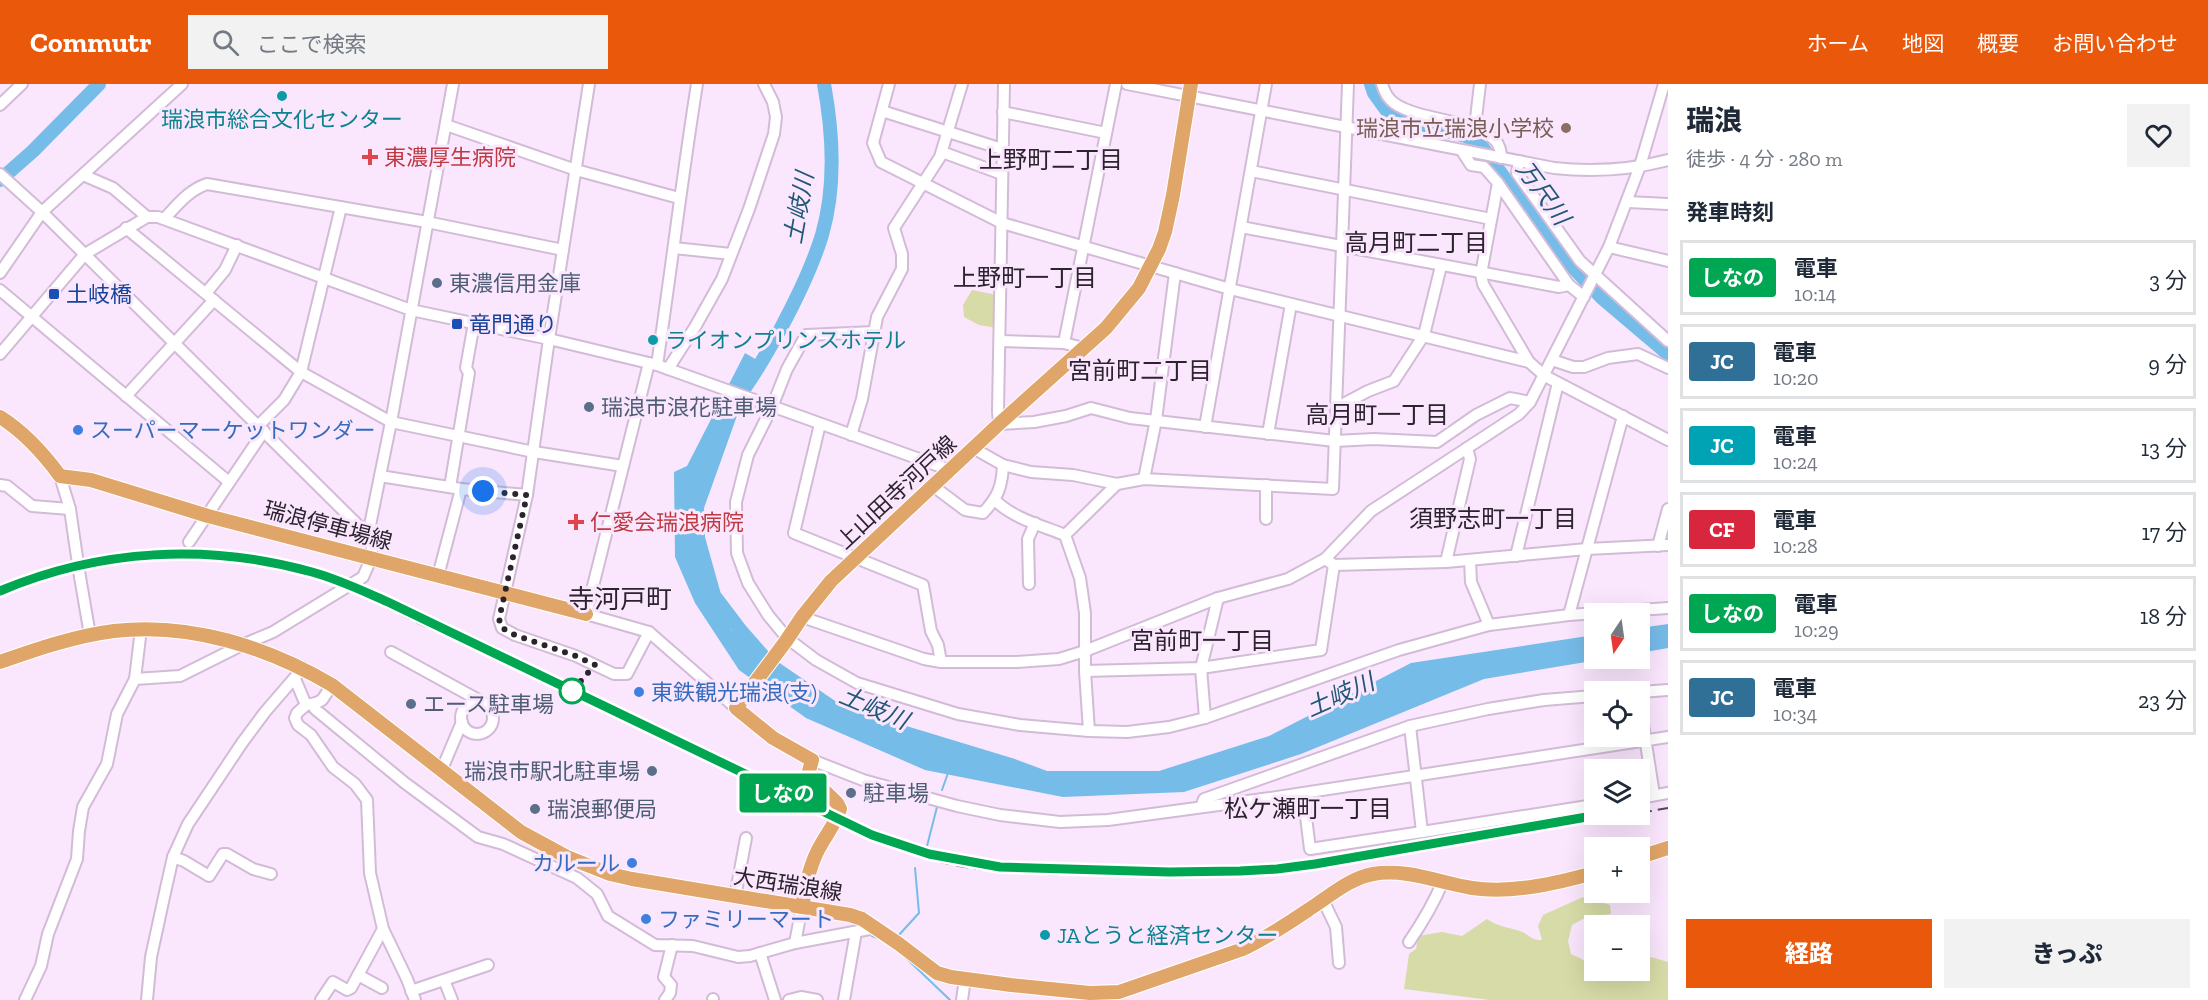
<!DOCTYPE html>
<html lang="ja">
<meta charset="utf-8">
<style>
body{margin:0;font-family:"Zilla Slab","Noto Sans JP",serif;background:#f2f2f3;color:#1f2937;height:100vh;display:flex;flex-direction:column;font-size:22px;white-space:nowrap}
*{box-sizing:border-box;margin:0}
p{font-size:20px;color:#747a83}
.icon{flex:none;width:33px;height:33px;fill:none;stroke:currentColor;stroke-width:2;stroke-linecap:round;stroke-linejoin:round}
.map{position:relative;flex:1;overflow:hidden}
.panel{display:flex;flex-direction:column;background:#fff;width:540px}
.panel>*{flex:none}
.badge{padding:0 12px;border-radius:4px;font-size:21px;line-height:39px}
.needle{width:39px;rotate:193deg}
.fabs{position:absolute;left:1584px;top:519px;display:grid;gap:12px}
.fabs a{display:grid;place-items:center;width:66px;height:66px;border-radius:0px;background:#fff;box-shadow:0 6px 24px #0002;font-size:30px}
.you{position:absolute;width:30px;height:30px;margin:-15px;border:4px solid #fff;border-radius:50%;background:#1a73e8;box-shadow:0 0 0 9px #1a73e833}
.map>.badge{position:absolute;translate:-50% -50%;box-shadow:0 0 0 3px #fff}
h2{padding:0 18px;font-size:22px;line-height:54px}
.round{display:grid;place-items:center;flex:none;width:63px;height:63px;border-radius:0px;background:#f2f2f3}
.summary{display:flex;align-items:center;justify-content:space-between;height:102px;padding:0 18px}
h1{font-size:28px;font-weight:800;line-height:45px}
.primary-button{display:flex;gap:12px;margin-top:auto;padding:12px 18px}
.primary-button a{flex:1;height:69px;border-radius:0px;background:#ea580c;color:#fff;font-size:24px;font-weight:800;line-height:69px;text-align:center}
.primary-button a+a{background:#f2f2f3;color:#1f2937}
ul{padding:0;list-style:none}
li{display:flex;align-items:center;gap:18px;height:75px;margin:0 12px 9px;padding:0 6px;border:3px solid #e0e1e3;border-radius:0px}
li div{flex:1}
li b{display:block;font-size:22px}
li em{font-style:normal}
li .badge{min-width:66px;font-weight:700;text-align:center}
header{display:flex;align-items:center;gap:36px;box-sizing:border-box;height:84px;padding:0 30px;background:#ea580c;color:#fff}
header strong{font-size:28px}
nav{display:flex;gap:33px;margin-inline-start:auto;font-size:21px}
.search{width:420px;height:54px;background:#f2f2f3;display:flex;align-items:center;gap:15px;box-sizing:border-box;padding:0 21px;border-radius:0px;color:#747a83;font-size:22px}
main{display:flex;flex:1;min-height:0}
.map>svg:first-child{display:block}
.green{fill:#d6dba7}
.water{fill:#76bce9}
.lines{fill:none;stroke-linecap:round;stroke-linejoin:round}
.stream{stroke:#76bce9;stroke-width:2}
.river{stroke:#76bce9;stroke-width:14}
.minor-casing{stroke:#d3bbd8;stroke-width:14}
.major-casing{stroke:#fff;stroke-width:16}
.minor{stroke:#fff;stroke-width:10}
.major{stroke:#e0a569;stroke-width:14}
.rail{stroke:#524755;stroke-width:2;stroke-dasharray:12 6;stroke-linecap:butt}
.minor-bridge-casing{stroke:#d3bbd8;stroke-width:14;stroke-linecap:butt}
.minor-bridge{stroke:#fff;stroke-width:10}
.line-casing{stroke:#fff;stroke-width:14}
.line{stroke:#00a651;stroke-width:9}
.walk{stroke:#2c232e;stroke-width:6;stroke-dasharray:0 10.8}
.culture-dot{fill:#0f9aa8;stroke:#fae7fe;stroke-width:2}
.education-dot{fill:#8d6e63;stroke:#fae7fe;stroke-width:2}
.health-dot{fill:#e0444e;stroke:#fae7fe;stroke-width:2}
.service-dot{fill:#5c6f8a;stroke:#fae7fe;stroke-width:2}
.transit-dot{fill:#1a4fb4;stroke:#fae7fe;stroke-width:2}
.shop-dot{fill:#3f7fe0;stroke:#fae7fe;stroke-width:2}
.stop-dot{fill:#fff;stroke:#00a651;stroke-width:3}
.labels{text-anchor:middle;stroke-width:6;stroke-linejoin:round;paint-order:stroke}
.culture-label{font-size:22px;fill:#0d838f;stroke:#fae7fe;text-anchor:start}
.education-label{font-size:22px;fill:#785e54;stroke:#fae7fe;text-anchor:end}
.health-label{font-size:22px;fill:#be3a42;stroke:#fae7fe;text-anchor:start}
.service-label{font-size:22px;fill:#4e5e75;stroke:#fae7fe;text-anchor:start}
.transit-label{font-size:22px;fill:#164399;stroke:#fae7fe;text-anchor:start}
.shop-label{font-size:22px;fill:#366cbe;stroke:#fae7fe;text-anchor:start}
.street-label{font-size:22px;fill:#2c232e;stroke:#fae7fe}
.neighbourhood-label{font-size:24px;fill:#2c232e;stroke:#fae7fe}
.water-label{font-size:24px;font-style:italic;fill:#235776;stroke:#fae7fe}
.quarter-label{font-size:26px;fill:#2c232e;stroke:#fae7fe}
</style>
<header>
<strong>Commutr</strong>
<div class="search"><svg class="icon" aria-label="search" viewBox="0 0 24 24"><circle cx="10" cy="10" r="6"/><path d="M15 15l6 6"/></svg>ここで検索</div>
<nav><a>ホーム</a><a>地図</a><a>概要</a><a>お問い合わせ</a></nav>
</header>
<main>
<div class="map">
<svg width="1668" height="916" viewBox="0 0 1668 916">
<rect width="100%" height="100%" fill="#fae7fe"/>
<!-- green -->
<g class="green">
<path d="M972,206l25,5v33l-18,-3 -15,-8 -1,-12z"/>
<path d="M1583,813l27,8 1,9 -26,4 -13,7 -4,16 3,13 21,10 2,-2v8h46v-16l28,8v38h-178l-86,-11 5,-35 7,-5 2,-13 24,-4 20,4 25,-17c12,8 20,8 33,12 10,4 10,9 22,9l-4,-14 5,-11z"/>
</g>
<!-- water -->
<g class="water">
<path d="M745,269l12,7 -53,148 1,29 26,93 113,77 171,52 32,12h112l110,-35 142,-73 183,-28v23l10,1 -120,20 -183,75 -117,38 -121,5 -138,-27 -119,-52 -67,-48 -44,-67 -20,-46 -1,-85 13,-6z"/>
<path d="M1668,540v24l-28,5v-25z"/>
</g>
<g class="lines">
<!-- stream -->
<g class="stream">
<path d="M942,706l6,-17"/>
<path d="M926,766l11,-43"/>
<path d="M872,852l8,3"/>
<path d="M898,852l21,-23 -4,-45"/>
<path d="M904,872l46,44"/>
</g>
<!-- river -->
<g class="river">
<path d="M1371,0l3,9 13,18 15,8 64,17 14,8 74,103 48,51 66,56"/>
<path d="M0,96l33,-29 66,-67"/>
<path d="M737,314c18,-22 30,-46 44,-70 16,-30 31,-60 41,-93 14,-48 11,-102 2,-151"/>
<path d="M716,514l25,33 23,26"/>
</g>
<!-- minor casing -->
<g class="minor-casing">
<g id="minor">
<path d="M589,0l-40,255 -22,156 -28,124 3,9 13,7 61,21 38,18h13l22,-42"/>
<path d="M889,0l-16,59 8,19 121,61 228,66 299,73"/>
<path d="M1004,0l-6,327 1,13 35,-2 32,-6 25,-8 39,10 205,23 39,-2 63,3 39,-27 34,-17 20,4"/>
<path d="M1127,0l427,84c38,4 76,2 114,-8"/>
<path d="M1382,0c2,7 6,15 12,19 17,13 60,18 81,24"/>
<path d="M1480,0l-5,43c15,9 26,12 26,31"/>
<path d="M0,21l22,-21"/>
<path d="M882,27l120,38"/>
<path d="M1003,28l103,21"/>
<path d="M446,41l130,45 103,28"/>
<path d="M1462,67l9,14 13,2 14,16 -17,91 2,10 46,78 16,14 123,64"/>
<path d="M942,68l60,22"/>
<path d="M1519,77l-2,12 63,88 88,80"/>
<path d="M1251,87l240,48"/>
<path d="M0,90l42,38 326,323 4,13 -1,11 -8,18 -90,55 -31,13 -62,31 -45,3"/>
<path d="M83,91l30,13 34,29"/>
<path d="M1498,99l71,102 15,12"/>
<path d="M1628,118l40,2"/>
<path d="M165,134c13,-14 24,-28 42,-34l220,38 136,28"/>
<path d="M1241,143l318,60 10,-2"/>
<path d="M126,144l175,144 90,50 143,30 89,14"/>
<path d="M1609,163l59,14"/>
<path d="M674,164l57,6"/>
<path d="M0,189l42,-61 140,-128"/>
<path d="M0,206l229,192"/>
<path d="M206,209l19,-23 12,-25"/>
<path d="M874,248l-68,3 -19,34 -15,38 -24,48 -12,47 1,51 11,30 20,32 19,23 29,22 41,23 101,31 62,11 69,6 38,1 42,-5 36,-9 194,-68 90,-25 80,-10 99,-7"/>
<path d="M1000,257l64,2"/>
<path d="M1083,264l-19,-5 52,-259"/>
<path d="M0,270l85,-100 62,-37h11l253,93 138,29 108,26 293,105"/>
<path d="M1552,276l21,7h11l24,-9 30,-4 30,14"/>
<path d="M649,279l-63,251 63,18 87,76"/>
<path d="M657,281c14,-94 25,-187 40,-281"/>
<path d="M668,285l27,-42 27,-48 27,-70 25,-75 2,-17 -3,-15 -9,-18"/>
<path d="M126,312l88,-96"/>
<path d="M1336,324l32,-17 26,-10 30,-46 17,-69"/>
<path d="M820,340l-26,109 129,52 8,46 7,14 3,17"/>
<path d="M258,342l26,-26 17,-28 40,-165"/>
<path d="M1205,343l61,-343"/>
<path d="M1268,350l23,-130"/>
<path d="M851,351l11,-36 15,-82 25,-48v-15l-8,-26 46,-71 22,-73"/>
<path d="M973,364l30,17 28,7 42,3 44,9 27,-5 189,10 15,-405"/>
<path d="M60,392l10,33 4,28"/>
<path d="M380,392l81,13 66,6"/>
<path d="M1144,395l12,-59 19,-147"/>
<path d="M0,401l7,1 25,20 38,3"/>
<path d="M933,402l32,24 18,3c15,-16 19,-26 20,-48"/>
<path d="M450,403l19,-114 -3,-5 8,-45"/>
<path d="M995,416c17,18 48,26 70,35"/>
<path d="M1266,435v-34"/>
<path d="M368,451l23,-113 62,-338"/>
<path d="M1065,451l15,43 5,35v58l4,60"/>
<path d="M1065,451l52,-51"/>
<path d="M189,458l75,-111"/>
<path d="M1658,462l10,-37"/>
<path d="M1516,472l42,-173"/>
<path d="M1325,475l9,6 112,-3 141,-13 81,-4"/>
<path d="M1470,476l1,22 18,43"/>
<path d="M1446,478l24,-103 -3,-11"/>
<path d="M438,492l23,-87"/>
<path d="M80,493l10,58"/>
<path d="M1029,500l-1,-45 7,-16"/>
<path d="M1569,531l54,-199"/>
<path d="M802,533l122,42 17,3h76l42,-3 26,-8 133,-53 70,-19 37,-20 46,-48 148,-97 11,-12 79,-155 31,-81 24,-82"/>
<path d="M391,568l93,51"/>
<path d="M1085,587l116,-3 120,-18 13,-85"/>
<path d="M295,595l11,26"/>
<path d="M1640,608l28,-2"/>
<circle cx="477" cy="634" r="16"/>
<path d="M316,619l6,-3 10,-15"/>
<path d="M1640,621l14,90"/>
<path d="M1205,634l-4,-50 17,-70"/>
<path d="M1410,642l12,106 172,-27"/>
<path d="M812,676l51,20 94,26 43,9 60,7 48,-2 162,-22 398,-61"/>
<path d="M442,685l20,-47"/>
<path d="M1303,709l7,56 112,-17"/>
<path d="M1640,714l28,-5"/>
<path d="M1201,723l3,-8 206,-73 78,-17 56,-9 50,-4"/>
<path d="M173,773l11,4 25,15 14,-22h4l26,15 18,5"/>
<path d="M735,813l11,-59"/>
<path d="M1323,816l13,27 3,36"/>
<path d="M1409,858c13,-19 25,-39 34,-61"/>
<path d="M795,859l7,-36"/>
<path d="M760,869l15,47"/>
<path d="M358,891l24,13"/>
<path d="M444,896l8,20"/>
<path d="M411,907l77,-26"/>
<path d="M25,916l16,-34 7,-32 29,-75 2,-28 4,-24 24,-43 10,-50 18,-35 6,-50"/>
<path d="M147,916l4,-43 15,-69 7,-31 15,-33 54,-81 23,-31 38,-44"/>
<path d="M321,916l12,-18 14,8 4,-2 32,-59"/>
<path d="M415,916l-8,-21 -24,-50 -13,-56 -3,-73 -12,-16 -22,-17 -22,-32 -13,-10 -3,-7 2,-5 9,-8 10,-2 -1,6 90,74 73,54 25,7 74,34 20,16 11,22 47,29 38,1 45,11 12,-1 45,-13 80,-15"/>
<path d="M665,916l5,-7 1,-8 -7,-8 8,-32"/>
<path d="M713,916v-1"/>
<path d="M789,916l12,-3 16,3"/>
<path d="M844,916l12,-68"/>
<path d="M962,916l3,-21"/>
</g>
</g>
<!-- major casing -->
<g class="major-casing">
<g id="major">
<path d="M0,333c24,15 43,36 60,59l31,4 117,36 378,98"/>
<path d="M0,578c37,-13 75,-26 114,-31 76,-9 153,16 218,54l189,147 46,25 43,17 22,5 218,36 12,4 37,25 38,29 14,4 60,8 79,8 29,-1 124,-43c26,-12 50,-29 74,-45 18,-12 35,-26 56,-30 34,-6 67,9 99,14 40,6 85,-5 122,-15"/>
<path d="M1640,773l28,-9"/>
<path d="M802,823c4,-22 8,-45 20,-64 7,-12 14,-21 18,-34l-3,-6 -29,-28 4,-15 -39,-22 -37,-30 50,-67 16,-24 29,-36 168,-157 107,-96 33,-40 20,-39 6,-17 8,-37 18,-111"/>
</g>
</g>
<!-- minor -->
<use href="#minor" class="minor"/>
<!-- major -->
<use href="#major" class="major"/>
<!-- rail -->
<g class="rail">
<path d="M0,512c99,-41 207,-49 310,-20 38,11 73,30 108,47 23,11 47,21 71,31 27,13 53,28 80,41 89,43 178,85 266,128 40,18 81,35 124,43 45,8 91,8 136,9 67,1 133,2 200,-3l336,-58"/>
<path d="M1640,729l28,-5"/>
</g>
<!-- minor-bridge casing -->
<g class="minor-bridge-casing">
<path id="minor-bridge" d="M74,453l6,40"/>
</g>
<!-- minor-bridge -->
<use href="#minor-bridge" class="minor-bridge"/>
</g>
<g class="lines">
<!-- line casing -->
<g class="line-casing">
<path id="line" d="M0,507c99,-42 208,-48 312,-19 26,7 51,19 76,30l484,233 57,19 71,13 169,5 71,-1 37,-2 38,-5 289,-50"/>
</g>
<!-- line -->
<use href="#line" class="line"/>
<!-- walk -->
<path class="walk" d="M483,407l44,4 -28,124 3,9 13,7 61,21 19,9 -23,26"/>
</g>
<!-- markers -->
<g class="culture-dot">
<circle cx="282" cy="12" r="6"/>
<circle cx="653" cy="256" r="6"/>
<circle cx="1045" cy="851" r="6"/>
</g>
<circle class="education-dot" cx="1566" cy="44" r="6"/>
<g class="health-dot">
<path d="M367 64h6v6h6v6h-6v6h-6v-6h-6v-6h6z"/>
<path d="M573 429h6v6h6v6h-6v6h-6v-6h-6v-6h6z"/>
</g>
<g class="service-dot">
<circle cx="437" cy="199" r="6"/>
<circle cx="589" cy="323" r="6"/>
<circle cx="411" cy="620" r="6"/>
<circle cx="652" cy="687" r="6"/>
<circle cx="851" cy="709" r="6"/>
<circle cx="535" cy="725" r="6"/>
</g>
<g class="transit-dot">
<rect x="48" y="204" width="12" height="12" rx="3"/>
<rect x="451" y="234" width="12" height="12" rx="3"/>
</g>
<g class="shop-dot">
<circle cx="78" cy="346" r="6"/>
<circle cx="639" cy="608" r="6"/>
<circle cx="632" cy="779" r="6"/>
<circle cx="646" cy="835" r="6"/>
</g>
<circle class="stop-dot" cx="572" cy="607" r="12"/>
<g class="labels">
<!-- culture labels -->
<g class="culture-label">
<text x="282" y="43" text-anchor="middle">瑞浪市総合文化センター</text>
<text x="665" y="264">ライオンプリンスホテル</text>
<text x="1057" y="859">JAとうと経済センター</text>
</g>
<!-- education labels -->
<g class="education-label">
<text x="1554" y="52">瑞浪市立瑞浪小学校</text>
</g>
<!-- health labels -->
<g class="health-label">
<text x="384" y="81">東濃厚生病院</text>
<text x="590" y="446">仁愛会瑞浪病院</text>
</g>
<!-- service labels -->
<g class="service-label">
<text x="449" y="207">東濃信用金庫</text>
<text x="601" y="331">瑞浪市浪花駐車場</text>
<text x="423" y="628">エース駐車場</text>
<text x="640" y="695" text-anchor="end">瑞浪市駅北駐車場</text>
<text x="863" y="717">駐車場</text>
<text x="547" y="733">瑞浪郵便局</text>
</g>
<!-- transit labels -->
<g class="transit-label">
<text x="66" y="218">土岐橋</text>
<text x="469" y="248">竜門通り</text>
</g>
<!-- shop labels -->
<g class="shop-label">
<text x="90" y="354">スーパーマーケットワンダー</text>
<text x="651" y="616">東鉄観光瑞浪(支)</text>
<text x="620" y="787" text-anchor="end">カルール</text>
<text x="658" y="843">ファミリーマート</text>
</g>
<!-- street labels -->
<g class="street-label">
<text transform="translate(896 408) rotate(-43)" y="8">上山田寺河戸線</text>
<text transform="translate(328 441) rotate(15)" y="8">瑞浪停車場線</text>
<text transform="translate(788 800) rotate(9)" y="8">大西瑞浪線</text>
</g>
<!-- neighbourhood labels -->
<g class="neighbourhood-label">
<text x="1051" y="84">上野町二丁目</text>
<text x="1416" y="167">高月町二丁目</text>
<text x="1025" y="202">上野町一丁目</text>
<text x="1140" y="295">宮前町二丁目</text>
<text x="1377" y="339">高月町一丁目</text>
<text x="1493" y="443">須野志町一丁目</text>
<text x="1202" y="565">宮前町一丁目</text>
<text x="1308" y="733">松ケ瀬町一丁目</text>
</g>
<!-- water labels -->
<g class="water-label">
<text transform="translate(1543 109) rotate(54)" y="8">万尺川</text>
<text transform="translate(799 124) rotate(-80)" y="8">土岐川</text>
<text transform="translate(1340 611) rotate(-24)" y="8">土岐川</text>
<text transform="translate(874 624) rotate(23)" y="8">土岐川</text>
</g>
<!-- quarter labels -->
<g class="quarter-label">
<text x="620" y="524">寺河戸町</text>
</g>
</g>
</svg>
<div class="fabs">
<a><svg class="needle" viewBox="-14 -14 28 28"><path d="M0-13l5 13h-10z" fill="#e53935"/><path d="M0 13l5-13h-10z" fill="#747a83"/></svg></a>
<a><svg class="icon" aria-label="locate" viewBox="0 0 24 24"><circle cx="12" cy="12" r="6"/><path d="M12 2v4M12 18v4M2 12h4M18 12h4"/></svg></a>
<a><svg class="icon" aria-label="layers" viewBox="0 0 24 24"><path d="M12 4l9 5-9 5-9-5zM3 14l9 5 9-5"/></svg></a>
<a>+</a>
<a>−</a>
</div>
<div class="you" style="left:483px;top:407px"></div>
<b class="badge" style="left:783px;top:709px;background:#00a651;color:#fff">しなの</b>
</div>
<section class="panel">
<div class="summary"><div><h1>瑞浪</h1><p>徒歩 · 4 分 · 280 m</p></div><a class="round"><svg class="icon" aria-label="heart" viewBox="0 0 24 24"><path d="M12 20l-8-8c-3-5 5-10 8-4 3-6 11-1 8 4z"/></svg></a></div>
<h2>発車時刻</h2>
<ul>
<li><span class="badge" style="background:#00a651;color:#fff">しなの</span><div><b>電車</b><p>10:14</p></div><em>3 分</em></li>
<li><span class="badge" style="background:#307097;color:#fff">JC</span><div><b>電車</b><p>10:20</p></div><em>9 分</em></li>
<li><span class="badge" style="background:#00a3b4;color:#fff">JC</span><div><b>電車</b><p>10:24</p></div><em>13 分</em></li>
<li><span class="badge" style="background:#d7263d;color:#fff">CF</span><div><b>電車</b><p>10:28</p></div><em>17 分</em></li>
<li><span class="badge" style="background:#00a651;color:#fff">しなの</span><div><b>電車</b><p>10:29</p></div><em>18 分</em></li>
<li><span class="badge" style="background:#307097;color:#fff">JC</span><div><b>電車</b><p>10:34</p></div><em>23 分</em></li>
</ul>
<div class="primary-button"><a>経路</a><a>きっぷ</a></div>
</section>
</main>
